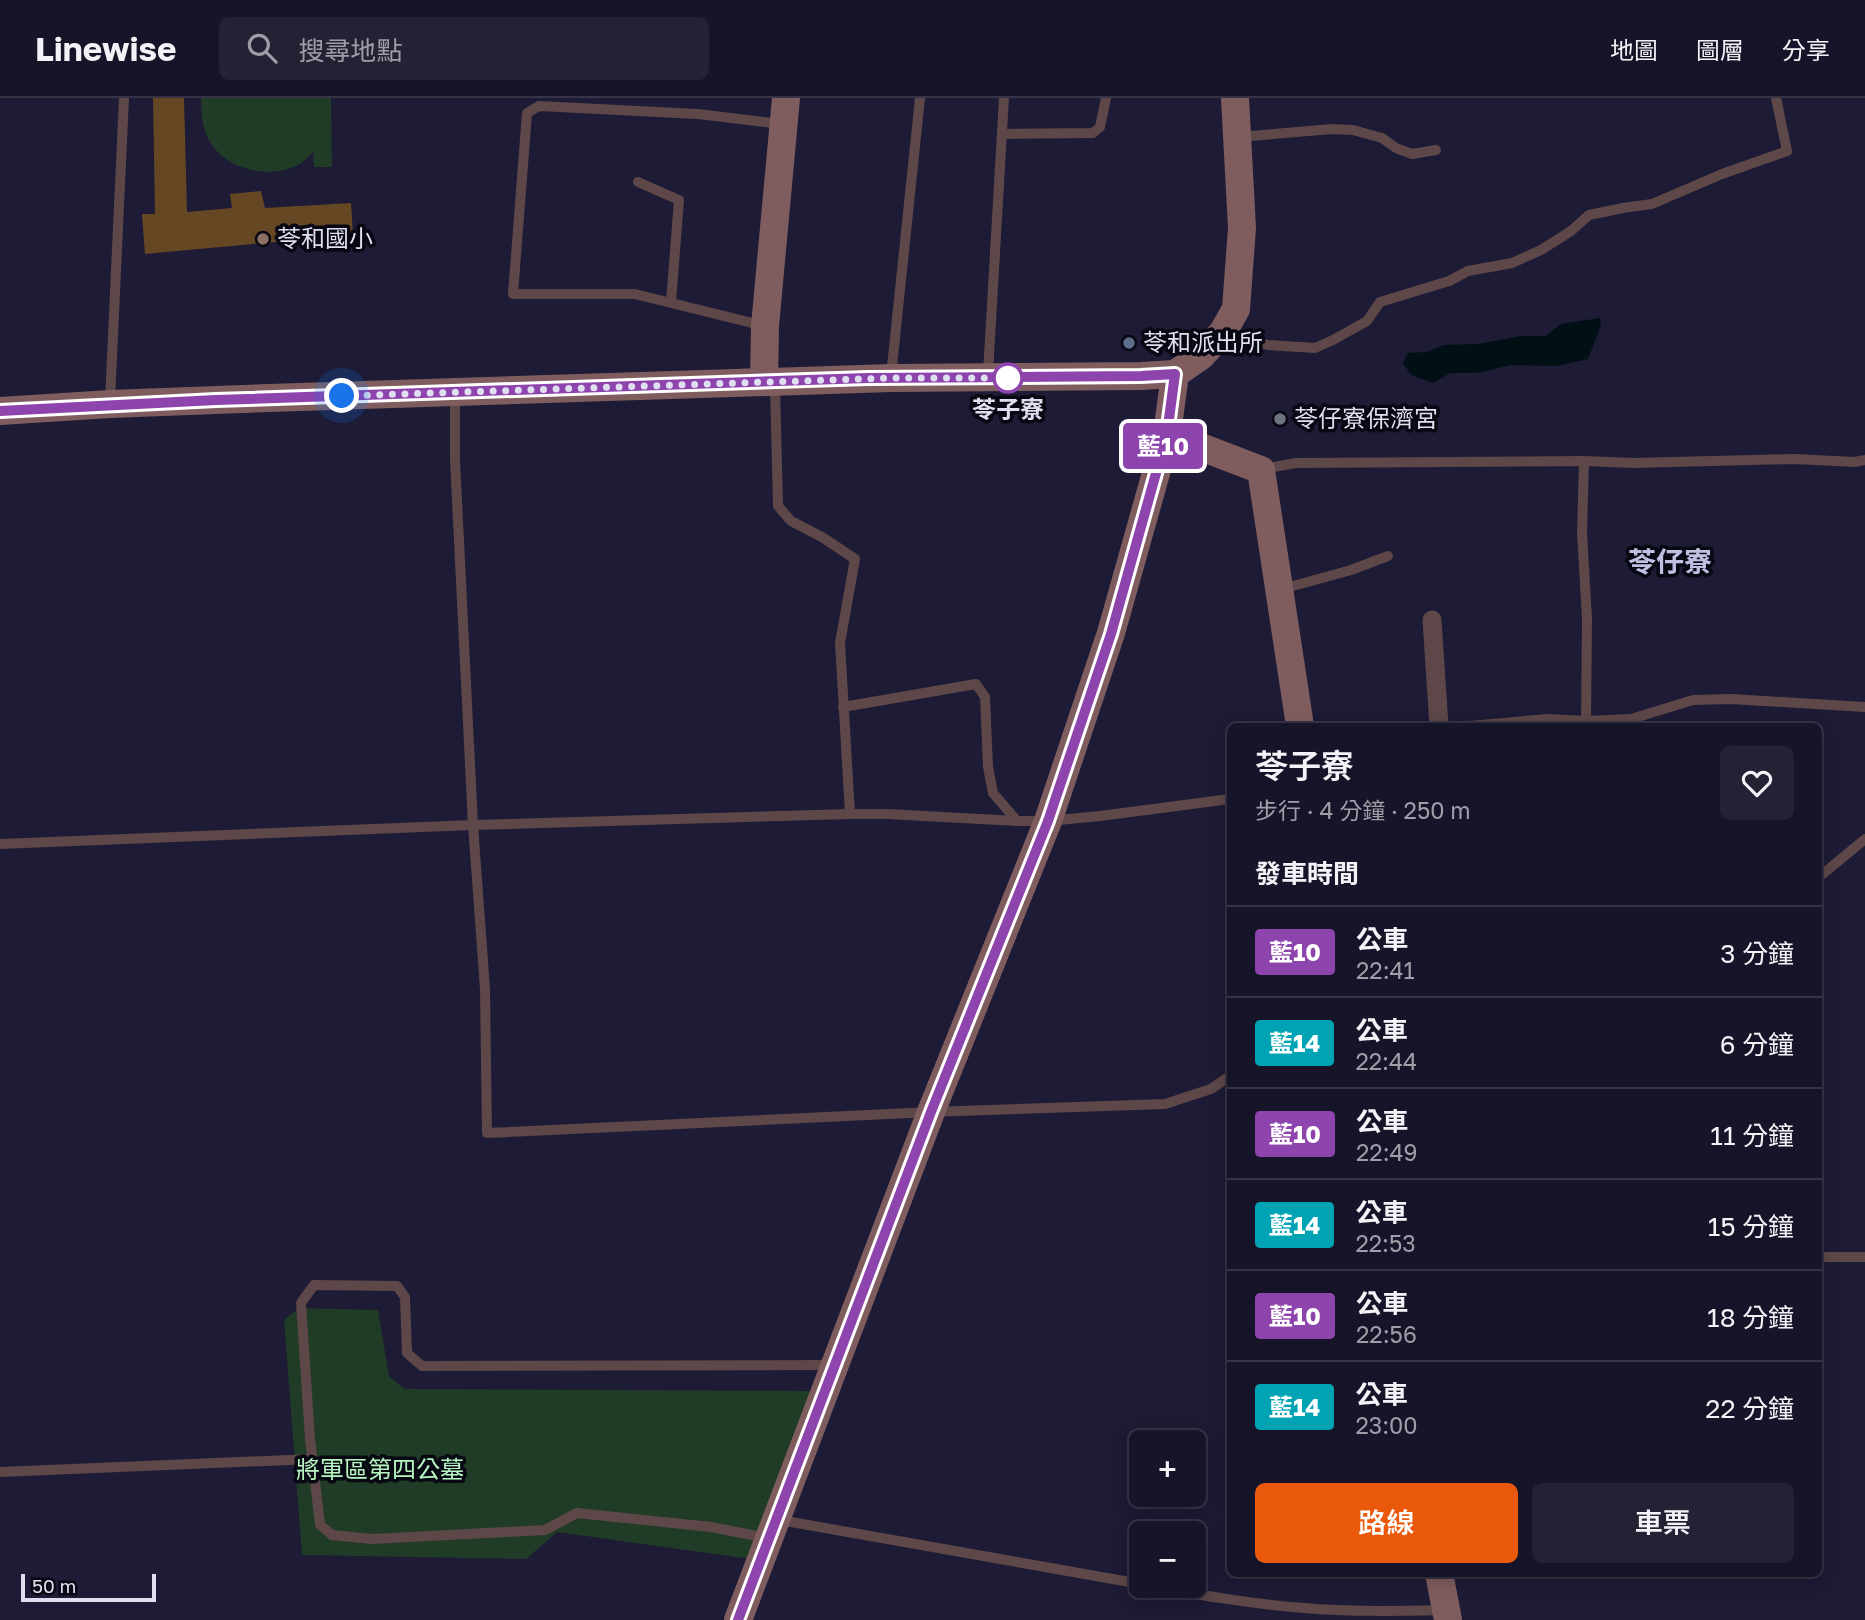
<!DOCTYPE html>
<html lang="zh-TW">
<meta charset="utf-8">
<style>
body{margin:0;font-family:"Golos Text","Noto Sans TC",sans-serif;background:#232134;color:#f1f3f6;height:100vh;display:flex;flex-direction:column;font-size:26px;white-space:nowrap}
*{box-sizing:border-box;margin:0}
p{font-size:23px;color:#9e9ea8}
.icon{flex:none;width:38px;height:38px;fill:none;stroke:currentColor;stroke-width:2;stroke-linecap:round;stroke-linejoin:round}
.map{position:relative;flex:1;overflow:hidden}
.sheet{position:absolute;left:1227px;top:625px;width:595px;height:854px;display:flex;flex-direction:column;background:#161428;border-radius:10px;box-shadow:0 4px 18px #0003,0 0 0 2px #353345}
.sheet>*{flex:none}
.badge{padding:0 14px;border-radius:5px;font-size:24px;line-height:46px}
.fabs{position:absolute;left:1129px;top:1332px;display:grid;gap:14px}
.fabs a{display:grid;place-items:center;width:77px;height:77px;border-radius:10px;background:#161428;box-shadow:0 4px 18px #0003,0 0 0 2px #353345;font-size:35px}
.scale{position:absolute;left:21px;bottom:18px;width:135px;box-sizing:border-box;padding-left:7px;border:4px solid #dfdff1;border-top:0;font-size:19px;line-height:24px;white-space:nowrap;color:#dfdff1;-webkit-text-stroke:5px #080813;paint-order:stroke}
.you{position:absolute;width:35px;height:35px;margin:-18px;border:5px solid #fff;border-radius:50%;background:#1a73e8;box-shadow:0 0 0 10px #1a73e833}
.map>.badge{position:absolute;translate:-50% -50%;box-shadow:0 0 0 4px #fff}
h2{padding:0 28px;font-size:26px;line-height:63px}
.round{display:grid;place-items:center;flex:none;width:74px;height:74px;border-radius:10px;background:#232134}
.summary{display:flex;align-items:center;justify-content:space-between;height:119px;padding:0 28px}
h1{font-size:33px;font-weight:600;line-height:52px}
.button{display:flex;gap:14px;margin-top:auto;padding:14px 28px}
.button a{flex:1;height:80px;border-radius:10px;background:#ea580c;color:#fff;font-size:28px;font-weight:600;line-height:80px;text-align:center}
.button a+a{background:#232134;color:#f1f3f6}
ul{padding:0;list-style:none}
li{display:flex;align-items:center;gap:21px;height:91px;padding:0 28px;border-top:2px solid #353345}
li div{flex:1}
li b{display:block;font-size:26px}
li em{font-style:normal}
li .badge{min-width:77px;font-weight:700;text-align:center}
header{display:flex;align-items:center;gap:42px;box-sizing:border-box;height:98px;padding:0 35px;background:#161428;border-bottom:2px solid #353345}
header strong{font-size:33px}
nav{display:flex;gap:38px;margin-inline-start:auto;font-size:24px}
.search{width:490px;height:63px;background:#232134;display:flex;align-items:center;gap:18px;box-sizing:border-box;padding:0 24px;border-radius:10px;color:#9e9ea8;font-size:26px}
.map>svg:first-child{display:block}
.green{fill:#213c26}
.water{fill:#011015}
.building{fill:#664724}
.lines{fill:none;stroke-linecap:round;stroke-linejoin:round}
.lane{stroke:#5d4748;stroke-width:10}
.street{stroke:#5d4748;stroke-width:19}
.secondary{stroke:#7f5d5f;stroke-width:28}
.line-casing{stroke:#fff;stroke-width:16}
.line{stroke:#8e44ad;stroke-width:10}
.walk{stroke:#dfdff1;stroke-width:7;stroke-dasharray:0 12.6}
.education-dot{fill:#8d6e63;stroke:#080813;stroke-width:2.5}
.service-dot{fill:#5c6f8a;stroke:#080813;stroke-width:2.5}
.stop-dot{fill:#fff;stroke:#8e44ad;stroke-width:3.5}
.worship-dot{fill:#6b7280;stroke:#080813;stroke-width:2.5}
.labels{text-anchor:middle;stroke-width:7;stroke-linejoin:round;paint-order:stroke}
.poi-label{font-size:24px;fill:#dfdff1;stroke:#080813;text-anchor:start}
.stop-label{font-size:24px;font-weight:bold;fill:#dfdff1;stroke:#080813}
.park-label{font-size:24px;fill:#b6f5c0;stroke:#080813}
.quarter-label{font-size:28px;font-weight:bold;fill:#bfbfe2;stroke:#080813}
</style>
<header>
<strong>Linewise</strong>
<div class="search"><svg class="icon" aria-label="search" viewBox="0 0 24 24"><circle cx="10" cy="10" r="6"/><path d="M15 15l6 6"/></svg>搜尋地點</div>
<nav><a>地圖</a><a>圖層</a><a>分享</a></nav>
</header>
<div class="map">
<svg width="1865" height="1522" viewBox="0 0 1865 1522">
<rect width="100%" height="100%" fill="#1d1b35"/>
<!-- green -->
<g class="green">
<path d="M201,0h130l1,69h-18l-1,-15c-5,5 -10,11 -17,14 -27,13 -67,4 -84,-21 -10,-14 -11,-31 -11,-47z"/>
<path d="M299,1210l79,2 11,66 16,13 412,2 -67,168 -193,-27 -31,27 -224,-4 -18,-235z"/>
</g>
<!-- water -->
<path class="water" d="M1600,220l1,7 -13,34 -31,7 -46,-1 -33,8h-28l-17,10 -22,-8 -8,-12 5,-10 19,-1 17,-7 34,-1 43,-8h25l15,-12z"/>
<!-- building -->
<path class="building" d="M153,0h31l3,114 45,-4 -2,-14 31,-3 4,17 86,-5 2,32 -208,19 -3,-40h13z"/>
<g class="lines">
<!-- lane -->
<g class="lane">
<path d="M1002,36l91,-1 7,-6 6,-29"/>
<path d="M1239,39l93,-8 21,1 29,8 14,10 16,6 24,-4"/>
<path d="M638,84l41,18 -8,102"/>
<path d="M764,228l-129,-32h-122l14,-181 12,-7 159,8 82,10"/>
<path d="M1224,234l44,13 47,3 18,-8 34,-19 13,-19 69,-21 19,-10 44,-8 29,-13 30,-19 18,-16 34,-7 29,-4 70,-30 65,-23 -11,-53"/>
<path d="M988,275l16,-275"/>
<path d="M891,278l29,-278"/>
<path d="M775,287l3,121 13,15 31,16 33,22 -15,84 10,171"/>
<path d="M455,296v66l18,365 12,164 2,144 444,-21 234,-8 46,-15 19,-13"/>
<path d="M110,302l14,-302"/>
<path d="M1584,363l-2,72 5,86 -1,102"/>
<path d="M1262,371l34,-6 288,-2 50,2 160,-4 61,3 10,-2"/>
<path d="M1282,491l69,-19 37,-14"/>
<path d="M843,609l133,-23 9,13 3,70 5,26 24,28"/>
<path d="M1469,628l79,-7 38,2 45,-2 62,-19 38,-1 134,8"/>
<path d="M0,746l473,-19 377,-11h37l130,7h31l52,-5 130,-17"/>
<path d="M1818,780l47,-39"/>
<path d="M1818,1159h47"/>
<path d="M0,1374l313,-13"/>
<path d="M780,1422l361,64"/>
<path d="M767,1440l-56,-11 -134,-14 -32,17 -173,9 -40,-4 -12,-10 -10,-86 -9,-136 13,-18 83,1 8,11 2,56 15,13 409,-1"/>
<path d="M1148,1488c52,9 104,18 156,22 47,4 94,3 140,2"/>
</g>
<!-- street -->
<path class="street" d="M1432,522l7,106"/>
<!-- secondary -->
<g class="secondary">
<path d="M764,284l1,-56 21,-228"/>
<path d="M0,313l110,-7 159,-6 622,-20 250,-2 34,-2 26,-18 22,-24 13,-23 6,-81 -7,-130"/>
<path d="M1167,336l94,36 39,256"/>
<path d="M1439,1475l9,47"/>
<path d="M738,1522l193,-508 117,-291 63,-188 56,-199 8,-60"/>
</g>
</g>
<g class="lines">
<!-- line casing -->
<g class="line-casing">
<path id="line" d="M0,313l216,-11 652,-22 273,-2 34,-2 -8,60 -56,200 -63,187 -117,291 -193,508"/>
</g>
<!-- line -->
<use href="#line" class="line"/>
<!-- walk -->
<path class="walk" d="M342,298l549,-18h122h-5"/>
</g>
<!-- markers -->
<circle class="education-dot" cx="263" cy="141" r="7"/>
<circle class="service-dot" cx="1129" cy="245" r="7"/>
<circle class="stop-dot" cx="1008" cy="280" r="14"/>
<circle class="worship-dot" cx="1280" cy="321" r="7"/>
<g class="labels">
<!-- poi labels -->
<g class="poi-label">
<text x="277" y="149">苓和國小</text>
<text x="1143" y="253">苓和派出所</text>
<text x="1294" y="329">苓仔寮保濟宮</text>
</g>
<!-- stop labels -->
<g class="stop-label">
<text x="1008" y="320">苓子寮</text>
</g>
<!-- park labels -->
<g class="park-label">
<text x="380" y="1380">將軍區第四公墓</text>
</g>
<!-- quarter labels -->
<g class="quarter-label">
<text x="1670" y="474">苓仔寮</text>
</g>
</g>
</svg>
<div class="fabs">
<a>+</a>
<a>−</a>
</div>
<div class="scale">50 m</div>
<div class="you" style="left:342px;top:298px"></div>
<b class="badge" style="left:1163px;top:348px;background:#8e44ad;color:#fff">藍10</b>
<section class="sheet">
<div class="summary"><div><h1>苓子寮</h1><p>步行 · 4 分鐘 · 250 m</p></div><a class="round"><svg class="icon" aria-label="heart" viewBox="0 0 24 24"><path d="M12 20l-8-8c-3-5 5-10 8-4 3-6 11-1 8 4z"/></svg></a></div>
<h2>發車時間</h2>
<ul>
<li><span class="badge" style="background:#8e44ad;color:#fff">藍10</span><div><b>公車</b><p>22:41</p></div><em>3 分鐘</em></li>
<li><span class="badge" style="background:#00a3b4;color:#fff">藍14</span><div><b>公車</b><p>22:44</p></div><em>6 分鐘</em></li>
<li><span class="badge" style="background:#8e44ad;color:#fff">藍10</span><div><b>公車</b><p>22:49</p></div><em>11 分鐘</em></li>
<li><span class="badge" style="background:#00a3b4;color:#fff">藍14</span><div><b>公車</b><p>22:53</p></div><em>15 分鐘</em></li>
<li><span class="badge" style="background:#8e44ad;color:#fff">藍10</span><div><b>公車</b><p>22:56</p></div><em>18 分鐘</em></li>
<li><span class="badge" style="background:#00a3b4;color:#fff">藍14</span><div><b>公車</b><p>23:00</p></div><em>22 分鐘</em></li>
</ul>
<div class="button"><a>路線</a><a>車票</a></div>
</section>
</div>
